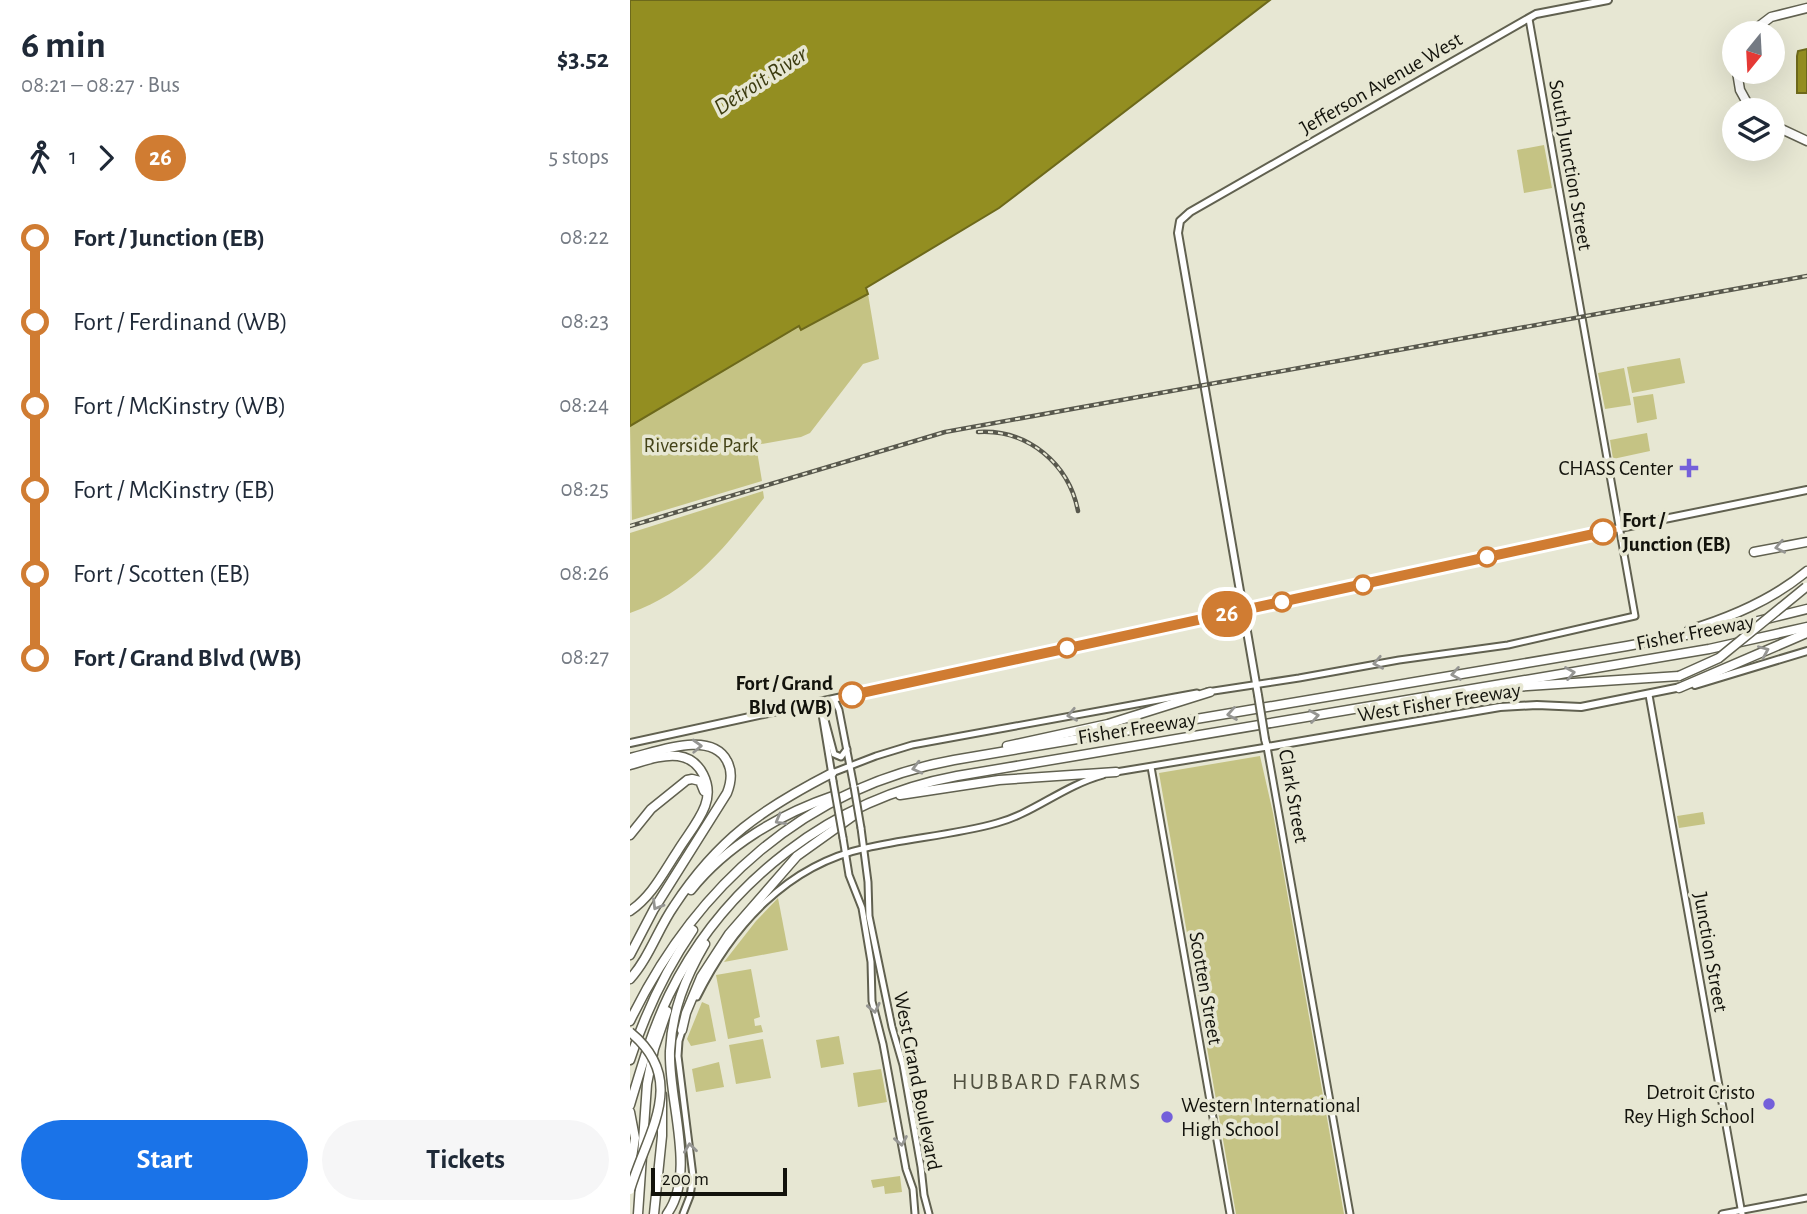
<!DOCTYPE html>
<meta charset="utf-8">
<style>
body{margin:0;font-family:"Alegreya Sans",sans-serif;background:#f6f6f7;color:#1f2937;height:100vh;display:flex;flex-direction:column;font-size:26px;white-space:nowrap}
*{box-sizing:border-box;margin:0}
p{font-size:23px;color:#747a83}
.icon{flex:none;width:38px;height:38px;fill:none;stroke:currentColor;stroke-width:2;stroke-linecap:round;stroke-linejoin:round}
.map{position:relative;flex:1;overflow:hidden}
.drawer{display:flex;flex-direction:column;background:#fff;width:630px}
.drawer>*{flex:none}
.badge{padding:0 14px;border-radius:23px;font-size:24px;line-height:46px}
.needle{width:46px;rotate:198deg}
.buttons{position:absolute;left:1092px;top:21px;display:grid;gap:14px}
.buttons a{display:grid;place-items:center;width:63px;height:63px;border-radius:50%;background:#fff;box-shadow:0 7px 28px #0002;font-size:35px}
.scale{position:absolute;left:21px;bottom:18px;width:136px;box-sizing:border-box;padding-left:7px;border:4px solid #13130c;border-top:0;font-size:19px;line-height:24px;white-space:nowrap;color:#13130c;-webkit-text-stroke:5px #e7e7d3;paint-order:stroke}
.map>.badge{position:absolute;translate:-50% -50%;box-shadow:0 0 0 4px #fff}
.legs{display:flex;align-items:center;gap:10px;height:77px;padding:0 21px;font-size:23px}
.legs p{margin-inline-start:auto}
.headline{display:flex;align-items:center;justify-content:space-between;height:119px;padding:0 21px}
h1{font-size:38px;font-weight:700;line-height:52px}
.cta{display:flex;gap:14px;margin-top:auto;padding:14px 21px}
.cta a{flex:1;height:80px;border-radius:42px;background:#1a73e8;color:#fff;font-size:28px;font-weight:700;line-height:80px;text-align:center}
.cta a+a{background:#f6f6f7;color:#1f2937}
ul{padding:0 21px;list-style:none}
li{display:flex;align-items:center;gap:24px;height:84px;font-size:26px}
li i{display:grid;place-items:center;width:10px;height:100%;margin:0 9px;background:currentColor}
li i::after{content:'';width:18px;height:18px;margin:-9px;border:5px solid;border-radius:50%;background:#fff}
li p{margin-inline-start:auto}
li:first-child i{background:linear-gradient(#0000 50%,currentColor 0)}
li:last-child i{background:linear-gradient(currentColor 50%,#0000 0)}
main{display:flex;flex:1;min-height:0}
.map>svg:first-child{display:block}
.green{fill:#c5c384}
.water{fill:#938e21;stroke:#6d691b;stroke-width:2}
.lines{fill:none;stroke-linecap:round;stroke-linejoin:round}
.minor-casing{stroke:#616150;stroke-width:9}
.major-casing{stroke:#616150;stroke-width:10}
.highway-casing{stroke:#616150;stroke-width:11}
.minor{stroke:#fff;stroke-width:5}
.major{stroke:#fff;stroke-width:6}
.highway{stroke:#fff;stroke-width:8}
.rail-casing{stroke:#58584d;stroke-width:4.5}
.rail{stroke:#e7e7d3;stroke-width:2;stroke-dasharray:5;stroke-linecap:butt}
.minor-bridge-casing{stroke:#616150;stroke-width:9;stroke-linecap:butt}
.major-bridge-casing{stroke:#616150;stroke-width:10;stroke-linecap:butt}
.highway-bridge-casing{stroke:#616150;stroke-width:11;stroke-linecap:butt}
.minor-bridge{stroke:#fff;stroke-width:5}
.major-bridge{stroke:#fff;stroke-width:6}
.highway-bridge{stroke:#fff;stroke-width:8}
.oneway{stroke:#959592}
.line-1-casing{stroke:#fff;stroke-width:16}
.line-1{stroke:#d07c32;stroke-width:10}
.poi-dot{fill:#7460da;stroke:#e7e7d3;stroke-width:2.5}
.stop-1-dot{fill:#fff;stroke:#d07c32;stroke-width:3.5}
.labels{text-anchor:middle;stroke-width:7;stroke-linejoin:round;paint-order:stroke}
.street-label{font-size:21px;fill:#13130c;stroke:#e7e7d3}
.park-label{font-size:21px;fill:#444318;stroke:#e7e7d3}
.poi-label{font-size:21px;fill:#13130c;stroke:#e7e7d3;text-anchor:end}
.stop-label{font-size:21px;font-weight:bold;fill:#13130c;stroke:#e7e7d3;text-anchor:start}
.water-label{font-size:23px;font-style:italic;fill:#3c3b0f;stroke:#e7e7d3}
.neighbourhood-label{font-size:23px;letter-spacing:2px;fill:#515140;stroke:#e7e7d3}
</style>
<main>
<section class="drawer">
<div class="headline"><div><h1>6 min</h1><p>08:21 – 08:27 · Bus</p></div><b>$3.52</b></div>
<div class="legs"><svg class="icon" aria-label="walk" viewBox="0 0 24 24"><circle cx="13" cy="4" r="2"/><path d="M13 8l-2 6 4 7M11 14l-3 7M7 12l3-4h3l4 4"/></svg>1<svg class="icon" aria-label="forward" viewBox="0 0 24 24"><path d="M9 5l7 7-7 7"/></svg><b class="badge" style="background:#d07c32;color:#fff">26</b><p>5 stops</p></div>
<ul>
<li><i style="color:#d07c32"></i><b>Fort / Junction (EB)</b><p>08:22</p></li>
<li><i style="color:#d07c32"></i><span>Fort / Ferdinand (WB)</span><p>08:23</p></li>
<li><i style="color:#d07c32"></i><span>Fort / McKinstry (WB)</span><p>08:24</p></li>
<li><i style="color:#d07c32"></i><span>Fort / McKinstry (EB)</span><p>08:25</p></li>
<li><i style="color:#d07c32"></i><span>Fort / Scotten (EB)</span><p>08:26</p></li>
<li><i style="color:#d07c32"></i><b>Fort / Grand Blvd (WB)</b><p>08:27</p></li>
</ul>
<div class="cta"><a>Start</a><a>Tickets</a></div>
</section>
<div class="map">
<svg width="1177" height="1214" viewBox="0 0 1177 1214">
<rect width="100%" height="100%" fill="#e7e7d3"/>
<!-- green -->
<g class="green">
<path d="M914,145l8,43 -28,5 -7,-43z"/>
<path d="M238,294l11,65 -16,5 -53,69 -9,4 -45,8 6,36 -130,39 -2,-94 170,-101 2,4z"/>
<path d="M1050,358l5,25 -53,10 -5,-26z"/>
<path d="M994,368l7,37 -26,4 -7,-36z"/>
<path d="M1023,394l4,25 -20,4 -4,-26z"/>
<path d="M1017,433l3,18 -37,8 -3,-19z"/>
<path d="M133,491l1,7c-39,49 -72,93 -134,115v-80z"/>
<path d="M630,756l13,57 71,401h-108l-77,-441z"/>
<path d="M1073,812l2,12 -26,4 -2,-12z"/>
<path d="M148,898l10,52 -64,12 32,-41z"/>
<path d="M121,969l9,48 -6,2 1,7 6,-1 2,7 -35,7 -12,-64z"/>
<path d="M72,1002l7,3 7,36 -25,5 -4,-7z"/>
<path d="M209,1036l5,28 -23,4 -5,-28z"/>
<path d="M133,1039l8,39 -35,6 -7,-39z"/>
<path d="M89,1062l5,25 -28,5 -4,-23z"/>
<path d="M251,1069l6,33 -29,5 -5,-34z"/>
<path d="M270,1176l2,16 -17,2 -1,-8 -11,2 -2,-8z"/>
</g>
<!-- water -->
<g class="water">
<path d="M0,0h640l-271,208 -133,80 2,6 -67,36 -2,-4 -169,100z"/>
<path d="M1177,49v44h-10v-37l1,-5z"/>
</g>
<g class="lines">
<!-- minor casing -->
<g class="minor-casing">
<g id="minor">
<path d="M577,692l92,-14 100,-18 109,-15 127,-29 -106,-597"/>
<path d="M1019,695l93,519"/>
<path d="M204,699l5,11 15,77"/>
<path d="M190,702l13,79"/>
<path d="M195,720l9,34 7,3 6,-8"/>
<path d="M521,767l79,447"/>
<path d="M486,772l151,-25 83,467"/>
<path d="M202,773l44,-17 36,-11 285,-52"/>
<path d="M231,828l7,54 1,34 23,111 11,38 18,102 3,28 5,19"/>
<path d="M213,838l6,37 13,33 9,54 1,39 11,43 23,125 7,20 2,25"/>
<path d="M67,997c35,-71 90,-132 169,-149 43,-10 88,-13 131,-25 37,-10 66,-37 106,-48"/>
<path d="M53,1214l7,-18 3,-20 -15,-120 1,-15 4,-13"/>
<path d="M1092,1214l85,-16"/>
</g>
</g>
<!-- major casing -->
<g class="major-casing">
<g id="major">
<path d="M1065,685l112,-34"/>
<path d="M628,695l-80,-462 2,-12 10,-9 346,-198 72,-14"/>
<path d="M635,739l2,8 233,-40 37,-2 44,2 100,-20"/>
<path d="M0,743l990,-215 187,-38"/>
</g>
</g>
<!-- highway casing -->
<g class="highway-casing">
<g id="highway">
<path d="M1120,33l21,-16 36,-9"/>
<path d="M1107,72l3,18 11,20"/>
<path d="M1143,125l34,16"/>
<path d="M1124,552l53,-10"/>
<path d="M1059,630c43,-13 83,-30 118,-59"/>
<path d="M883,687l166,-11"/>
<path d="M1049,688l128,-55"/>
<path d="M377,746l101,-22 102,-32"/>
<path d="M0,758c27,-6 81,-28 97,3 6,11 4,22 0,32l-73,116 -24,46"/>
<path d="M0,765c14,-4 33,-11 48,-9 23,3 35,29 27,50 -6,16 -19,31 -28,46 -14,21 -25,44 -47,59"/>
<path d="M270,795l99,-15 117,-8"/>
<path d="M0,835l21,-26 36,-29 5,-1 8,2 4,10"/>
<path d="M61,890c35,-44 89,-76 142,-94"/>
<path d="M0,979c19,-21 28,-50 44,-73 44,-67 88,-97 158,-133"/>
<path d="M0,1021c65,-134 175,-234 324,-261l673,-114 123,-23 57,-14"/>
<path d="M52,1030l4,-17 15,-36 28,-43 68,-78 56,-40"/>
<path d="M0,1060c15,-47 35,-89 63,-130"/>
<path d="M0,1105c11,-37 22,-75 39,-110 56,-114 164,-196 288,-219l752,-127 98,-22"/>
<path d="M0,1112l5,26 -5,33"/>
<path d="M8,1214l9,-130 7,-35 13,-38"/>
<path d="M24,1214l8,-78v-41"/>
<path d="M37,1214c30,-41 1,-114 3,-163 2,-40 15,-73 35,-107"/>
</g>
</g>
<!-- minor -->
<use href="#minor" class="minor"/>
<!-- major -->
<use href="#major" class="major"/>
<!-- highway -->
<use href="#highway" class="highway"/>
<!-- rail casing -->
<g class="rail-casing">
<g id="rail">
<path d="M348,432c50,-3 91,32 100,79"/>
<path d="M0,526l315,-94 862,-156"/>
</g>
</g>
<!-- rail -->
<use href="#rail" class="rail"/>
<!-- minor-bridge casing -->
<g class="minor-bridge-casing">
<g id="minor-bridge">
<path d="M203,781l10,57"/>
<path d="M224,787l7,41"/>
</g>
</g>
<!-- major-bridge casing -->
<g class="major-bridge-casing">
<path id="major-bridge" d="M628,695l7,44"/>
</g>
<!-- highway-bridge casing -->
<g class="highway-bridge-casing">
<g id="highway-bridge">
<path d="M1049,676l40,-18 87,-71"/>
<path d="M0,1032c60,49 16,102 0,158"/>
</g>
</g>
<!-- minor-bridge -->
<use href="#minor-bridge" class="minor-bridge"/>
<!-- major-bridge -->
<use href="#major-bridge" class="major-bridge"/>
<!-- highway-bridge -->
<use href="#highway-bridge" class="highway-bridge"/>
</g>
<!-- one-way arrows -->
<defs><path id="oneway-chevron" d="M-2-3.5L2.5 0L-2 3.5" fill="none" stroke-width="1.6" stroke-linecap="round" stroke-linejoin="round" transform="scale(1.75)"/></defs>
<g class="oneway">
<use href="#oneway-chevron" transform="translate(1150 547) rotate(169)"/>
<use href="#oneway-chevron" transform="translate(1134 651) rotate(-23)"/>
<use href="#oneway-chevron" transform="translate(748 663) rotate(169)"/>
<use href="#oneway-chevron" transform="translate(940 673) rotate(-10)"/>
<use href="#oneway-chevron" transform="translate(826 674) rotate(170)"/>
<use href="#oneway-chevron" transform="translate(602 714) rotate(170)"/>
<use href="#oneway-chevron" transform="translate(442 715) rotate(169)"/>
<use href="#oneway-chevron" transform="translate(684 716) rotate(-9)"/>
<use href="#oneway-chevron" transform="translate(67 746) rotate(-2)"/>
<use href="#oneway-chevron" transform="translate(287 768) rotate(166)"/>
<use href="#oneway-chevron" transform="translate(150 820) rotate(151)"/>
<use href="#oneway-chevron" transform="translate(27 905) rotate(121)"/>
<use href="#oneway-chevron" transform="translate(244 1008) rotate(78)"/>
<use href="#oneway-chevron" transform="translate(271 1141) rotate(80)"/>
<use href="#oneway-chevron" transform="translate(60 1148) rotate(-97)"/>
</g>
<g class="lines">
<!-- line-1 casing -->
<g class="line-1-casing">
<path id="line-1" d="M222,695l751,-163"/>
</g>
<!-- line-1 -->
<use href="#line-1" class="line-1"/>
</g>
<!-- markers -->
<g class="poi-dot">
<path d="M1055.5 457.5h7v7h7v7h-7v7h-7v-7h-7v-7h7z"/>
<circle cx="1139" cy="1104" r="7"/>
<circle cx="537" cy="1117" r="7"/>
</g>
<g class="stop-1-dot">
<circle cx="973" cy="532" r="12"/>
<circle cx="857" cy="557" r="9"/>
<circle cx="733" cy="585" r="9"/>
<circle cx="652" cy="602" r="9"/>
<circle cx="437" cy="648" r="9"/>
<circle cx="222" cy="695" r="12"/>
</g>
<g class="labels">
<!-- street labels -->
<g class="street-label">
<text transform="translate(751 83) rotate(-30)" y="7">Jefferson Avenue West</text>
<text transform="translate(941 165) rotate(80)" y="7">South Junction Street</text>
<text transform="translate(1065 632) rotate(-11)" y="7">Fisher Freeway</text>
<text transform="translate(809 702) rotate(-9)" y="7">West Fisher Freeway</text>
<text transform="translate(507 728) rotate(-9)" y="7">Fisher Freeway</text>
<text transform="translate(664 796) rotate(80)" y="7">Clark Street</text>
<text transform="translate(1081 952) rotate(80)" y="7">Junction Street</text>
<text transform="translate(576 988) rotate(80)" y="7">Scotten Street</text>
<text transform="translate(288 1081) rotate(79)" y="7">West Grand Boulevard</text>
</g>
<!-- park labels -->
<g class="park-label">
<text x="71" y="452">Riverside Park</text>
</g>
<!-- poi labels -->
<g class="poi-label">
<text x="1043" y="475">CHASS Center</text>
<text x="1125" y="1099">Detroit Cristo<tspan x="1125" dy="24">Rey High School</tspan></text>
<text x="551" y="1112" text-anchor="start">Western International<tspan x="551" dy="24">High School</tspan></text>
</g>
<!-- stop labels -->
<g class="stop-label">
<text x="992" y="527">Fort /<tspan x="992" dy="24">Junction (EB)</tspan></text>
<text x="203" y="690" text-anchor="end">Fort / Grand<tspan x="203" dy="24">Blvd (WB)</tspan></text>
</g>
<!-- water labels -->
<g class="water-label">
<text transform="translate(130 80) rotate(-33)" y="8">Detroit River</text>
</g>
<!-- neighbourhood labels -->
<g class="neighbourhood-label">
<text x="417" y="1089">HUBBARD FARMS</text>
</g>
</g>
</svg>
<div class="buttons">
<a><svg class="needle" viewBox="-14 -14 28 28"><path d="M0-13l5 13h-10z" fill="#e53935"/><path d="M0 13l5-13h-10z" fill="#747a83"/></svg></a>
<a><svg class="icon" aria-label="layers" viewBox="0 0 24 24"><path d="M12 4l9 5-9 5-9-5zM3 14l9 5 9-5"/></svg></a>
</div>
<div class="scale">200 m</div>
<b class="badge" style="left:597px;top:614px;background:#d07c32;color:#fff">26</b>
</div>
</main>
